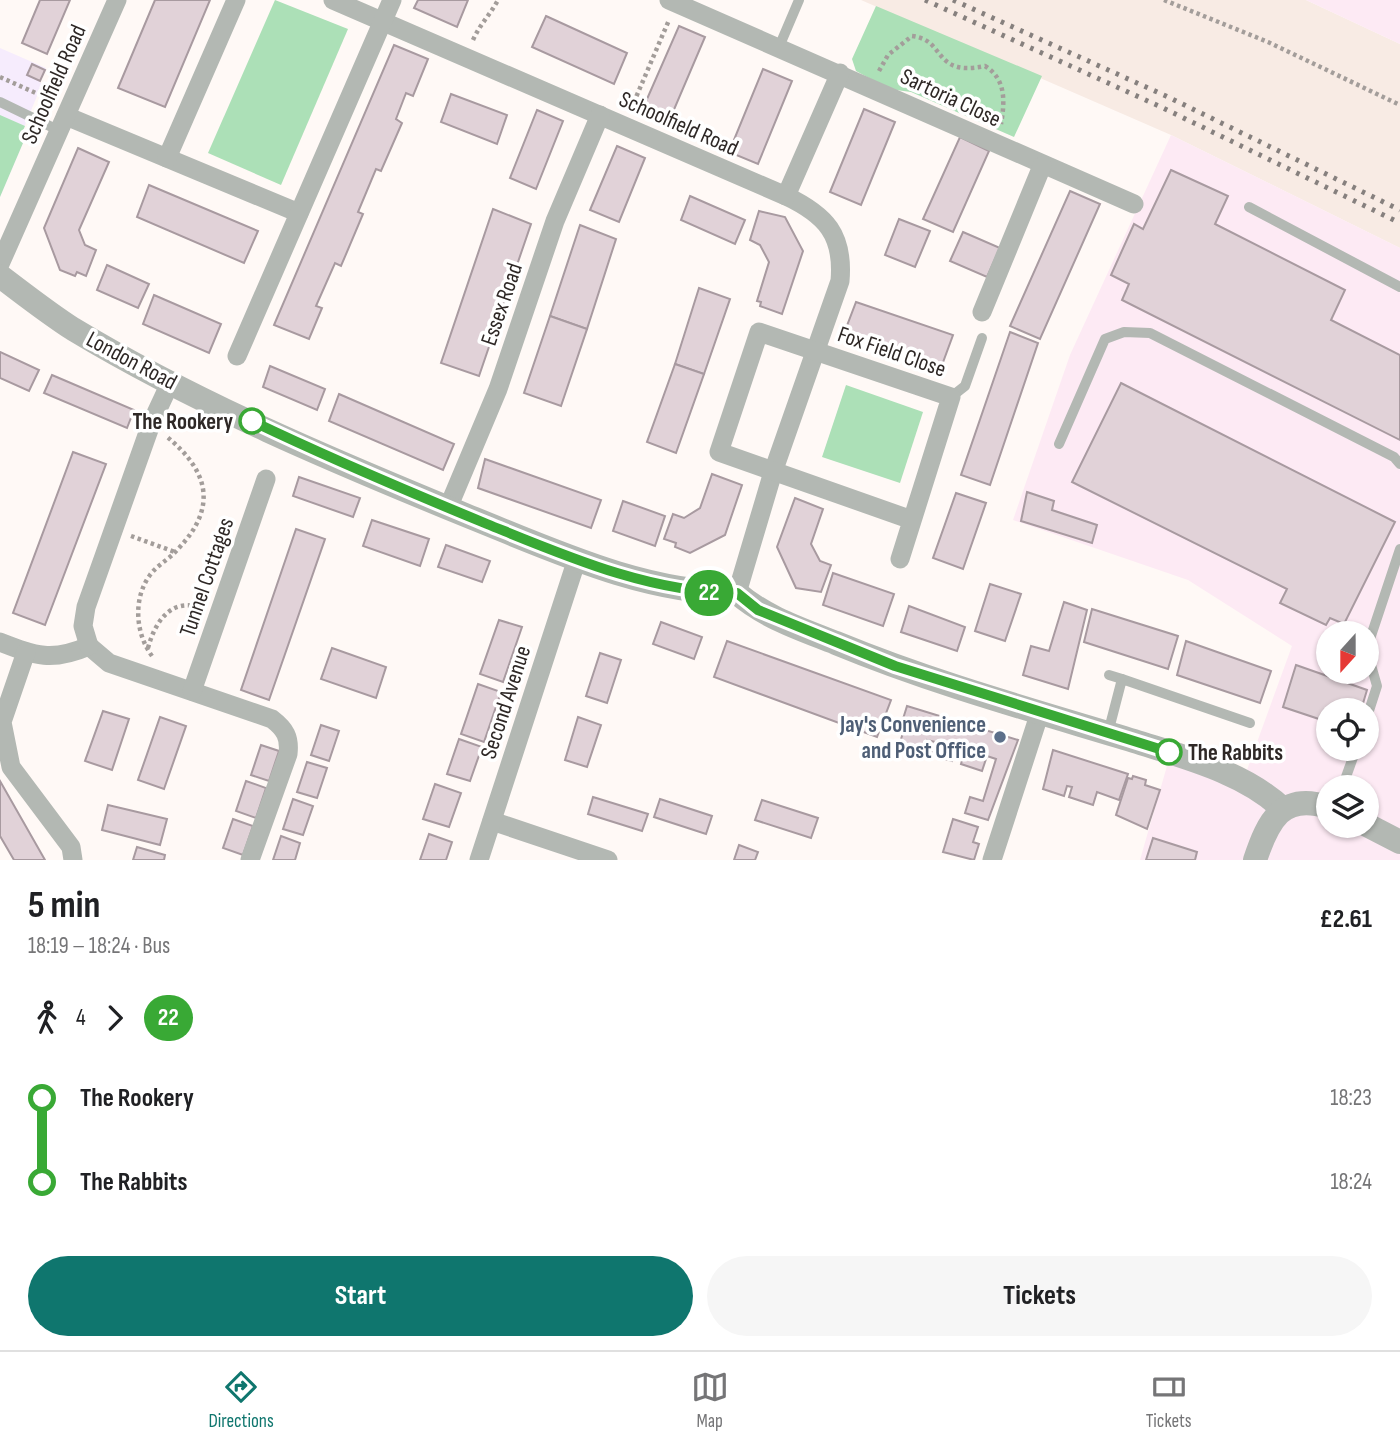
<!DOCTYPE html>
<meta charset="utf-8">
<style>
body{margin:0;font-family:"Sofia Sans Condensed",sans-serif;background:#f6f6f6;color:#202124;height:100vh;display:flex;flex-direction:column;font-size:26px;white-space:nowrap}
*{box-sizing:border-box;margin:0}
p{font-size:23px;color:#757577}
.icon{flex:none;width:38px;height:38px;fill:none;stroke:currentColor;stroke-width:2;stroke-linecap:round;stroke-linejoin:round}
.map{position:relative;height:860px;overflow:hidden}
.side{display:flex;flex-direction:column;background:#fff;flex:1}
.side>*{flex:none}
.badge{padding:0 14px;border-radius:23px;font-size:24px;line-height:46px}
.needle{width:46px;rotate:201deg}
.fabs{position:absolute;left:1316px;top:621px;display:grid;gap:14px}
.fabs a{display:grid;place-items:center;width:63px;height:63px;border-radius:50%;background:#fff;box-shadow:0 2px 5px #0004;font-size:35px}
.map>.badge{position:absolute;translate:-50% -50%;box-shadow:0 0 0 4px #fff}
.legs{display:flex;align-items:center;gap:10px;height:77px;padding:0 28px;font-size:23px}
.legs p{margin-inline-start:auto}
.overview{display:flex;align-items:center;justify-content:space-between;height:119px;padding:0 28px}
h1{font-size:38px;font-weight:700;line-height:52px}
.button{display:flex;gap:14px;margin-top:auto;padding:14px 28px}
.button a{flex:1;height:80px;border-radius:42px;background:#0f766e;color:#fff;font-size:28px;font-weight:700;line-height:80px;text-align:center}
.button a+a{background:#f6f6f6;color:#202124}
ul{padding:0 28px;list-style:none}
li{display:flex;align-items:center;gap:24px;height:84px;font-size:26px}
li i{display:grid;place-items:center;width:10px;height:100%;margin:0 9px;background:currentColor}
li i::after{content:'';width:18px;height:18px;margin:-9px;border:5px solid;border-radius:50%;background:#fff}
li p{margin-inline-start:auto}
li:first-child i{background:linear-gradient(#0000 50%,currentColor 0)}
li:last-child i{background:linear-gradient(currentColor 50%,#0000 0)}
.tab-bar{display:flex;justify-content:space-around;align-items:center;height:98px;border-top:2px solid #e0e0e0;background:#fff;font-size:19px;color:#757577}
.tab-bar a{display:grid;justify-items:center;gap:4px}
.tab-bar .active{color:#0f766e}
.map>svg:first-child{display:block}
.built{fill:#f8ebe4}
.industrial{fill:#fdeaf4;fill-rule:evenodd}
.education{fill:#f6ecfd}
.green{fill:#ace0b7}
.building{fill:#e1d2d8;stroke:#a89aa0;stroke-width:2}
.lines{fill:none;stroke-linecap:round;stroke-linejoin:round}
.path{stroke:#a39d9a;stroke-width:4.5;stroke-dasharray:3.5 3.5;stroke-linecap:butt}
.service{stroke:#b3b8b3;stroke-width:10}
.minor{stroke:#b3b8b3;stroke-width:19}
.tertiary{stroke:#b3b8b3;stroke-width:24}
.rail{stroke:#86807e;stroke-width:5;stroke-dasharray:3.5 7;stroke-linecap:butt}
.line-1-casing{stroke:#fff;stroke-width:16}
.line-1{stroke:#39a935;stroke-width:10}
.stop-1-dot{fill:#fff;stroke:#39a935;stroke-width:3.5}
.service-dot{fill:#5c6f8a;stroke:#fff;stroke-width:2.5}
.labels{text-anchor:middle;stroke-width:7;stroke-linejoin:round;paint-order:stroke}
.street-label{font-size:23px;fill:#2e2826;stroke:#fff}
.stop-label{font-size:23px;font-weight:bold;fill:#2e2826;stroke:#fff;text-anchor:end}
.service-label{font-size:23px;font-weight:bold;fill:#4e5e75;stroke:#fff;text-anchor:end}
</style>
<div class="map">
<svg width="1400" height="860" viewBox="0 0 1400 860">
<rect width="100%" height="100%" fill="#fff9f6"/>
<!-- built -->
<path class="built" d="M861,0h445l94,44v204l-229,-113z"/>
<!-- industrial -->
<g class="industrial">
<path d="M1306,0h94v44z"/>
<path d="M1171,135l229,113v612h-260l31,-108 72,29 49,-135 -104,-66 -175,-60 57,-165zM1328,634h39v38h-39zM1328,710h39v39h-39zM1328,788h39v38h-39z"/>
</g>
<!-- education -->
<path class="education" d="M0,48l46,20 -7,14 3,2 -22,53 3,6 -23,54z"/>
<!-- green -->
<g class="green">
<path d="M275,0l73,29 -67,156 -73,-32z"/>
<path d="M876,6l166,70 -28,61 -103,-45 -22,-3 -33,-18 -4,-12z"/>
<path d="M0,115l25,11 -5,11 3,6 -23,54z"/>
<path d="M846,385l77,27 -23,71 -78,-26z"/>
</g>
<!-- building -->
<g class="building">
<path d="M40,0h30l-23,54 -25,-11z"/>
<path d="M155,0h55l-45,107 -47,-19z"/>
<path d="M418,0h50l-11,27 -43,-19z"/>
<path d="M546,16l81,37 -13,31 -82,-37z"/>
<path d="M679,26l26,11 -38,89 -27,-11z"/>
<path d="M394,45l34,14 -15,37 -7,-3 -10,26 6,4 -21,48 -5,-2 -18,43 5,2 -22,52 -6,-3 -19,43 6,2 -13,31 -35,-14z"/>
<path d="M32,64l13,6 -5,11 -13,-6z"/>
<path d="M763,69l29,12 -34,83 -29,-12z"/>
<path d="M451,94l56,21 -10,29 -56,-22z"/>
<path d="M864,109l31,13 -34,83 -31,-13z"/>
<path d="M537,110l26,11 -27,68 -26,-11z"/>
<path d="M960,137l29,14 -36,81 -30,-13z"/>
<path d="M617,146l28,12 -26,64 -29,-12z"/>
<path d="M78,148l31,14 -30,68 6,15 11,5 -10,26 -9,-4 -2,4 -15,-6 -16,-42z"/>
<path d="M1171,170l57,26 -13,28 130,66 -14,30 69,35v85l-278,-140 7,-16 -18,-9 23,-51 9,5z"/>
<path d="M149,185l109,46 -14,32 -107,-46z"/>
<path d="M1070,191l30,13 -60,135 -30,-13z"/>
<path d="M690,196l55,24 -10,24 -54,-24z"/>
<path d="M493,209l38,15 -52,152 -38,-13z"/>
<path d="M759,211l26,6 18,34 -21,63 -22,-8 1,-4 -4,-1 12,-39 -9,-17 -10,-5z"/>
<path d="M899,219l31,12 -15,36 -30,-12z"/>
<path d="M580,225l36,14 -29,90 -37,-13z"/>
<path d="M963,232l37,16 -13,29 -37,-16z"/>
<path d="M107,265l42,19 -11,24 -41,-18z"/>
<path d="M699,288l31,11 -26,75 -29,-10z"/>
<path d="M154,295l67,29 -12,29 -66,-29z"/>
<path d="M856,302l97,33 -11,30 -97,-34z"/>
<path d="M550,316l37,13 -26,77 -37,-13z"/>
<path d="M1010,332l28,11 -48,142 -29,-10z"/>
<path d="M0,352l39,18 -10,21 -29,-13z"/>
<path d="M675,364l29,10 -28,79 -29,-11z"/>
<path d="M270,366l55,23 -8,21 -54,-23z"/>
<path d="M52,375l82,35 -7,18 -83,-35z"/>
<path d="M1121,383l274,139 -51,102 -14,-6 -4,7 -46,-22 7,-14 -215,-107z"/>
<path d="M339,394l115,50 -11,26 -114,-49z"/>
<path d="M73,452l33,12 -61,161 -32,-12z"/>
<path d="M485,459l116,41 -10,28 -113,-40z"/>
<path d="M712,474l30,11 -17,50 -35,18 -15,-6 1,-4 -12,-4 9,-25 11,4 16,-10z"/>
<path d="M299,477l61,21 -7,19 -60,-21z"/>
<path d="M1027,492l27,9 -2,9 45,15 -5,18 -71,-22z"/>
<path d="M956,493l30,10 -23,66 -30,-11z"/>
<path d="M795,498l28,11 -12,35 9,17 11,4 -10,27 -25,-4 -19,-41z"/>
<path d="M623,501l42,15 -10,30 -42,-15z"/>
<path d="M372,520l57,19 -9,27 -57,-20z"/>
<path d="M296,529l29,10 -56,161 -28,-10z"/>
<path d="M446,545l44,16 -8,21 -44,-15z"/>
<path d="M833,573l61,21 -11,32 -60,-21z"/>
<path d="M990,584l31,10 -16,47 -30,-10z"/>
<path d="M1064,602l23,8 -19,79 -45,-14 8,-29 18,5z"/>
<path d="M909,606l56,21 -8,24 -56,-19z"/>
<path d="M1092,609l86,27 -10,33 -84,-27z"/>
<path d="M499,620l23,7 -19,55 -23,-8z"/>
<path d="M661,622l41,15 -8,22 -41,-15z"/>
<path d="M727,641l164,59 -14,37 -163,-60z"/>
<path d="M1186,641l85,30 -11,32 -83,-28z"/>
<path d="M332,648l54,19 -10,31 -55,-19z"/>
<path d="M600,653l21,7 -14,43 -21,-7z"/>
<path d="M1296,665l71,25 -6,20h-33v12l-45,-15z"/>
<path d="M478,684l23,8 -17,50 -23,-8z"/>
<path d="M907,706l111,34 -30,80 -23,-7 5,-16 13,4 13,-42 -9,-3 -5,15 -21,-7 4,-14 -9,-2 -4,13 -21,-6 4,-13 -8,-2 -4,13 -24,-8 4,-12 -4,-1z"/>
<path d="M103,711l26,8 -17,51 -27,-9z"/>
<path d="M160,717l26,9 -22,63 -26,-9z"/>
<path d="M578,717l23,8 -14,42 -22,-7z"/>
<path d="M321,725l18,6 -10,30 -18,-6z"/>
<path d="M459,739l23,8 -12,34 -23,-7z"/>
<path d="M261,745l18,6 -10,30 -18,-6z"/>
<path d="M1053,750l75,24 -9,26 -22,-8 -4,13 -24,-8 3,-10 -5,-1 -3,10 -21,-7z"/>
<path d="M307,762l20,6 -10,30 -20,-6z"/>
<path d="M1133,776l13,4 -1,5 15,5 -13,39 -31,-14 12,-37 4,1z"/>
<path d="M0,781l45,79h-31l-14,-24z"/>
<path d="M246,781l20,7 -10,30 -20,-7z"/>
<path d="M435,784l26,9 -12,34 -26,-8z"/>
<path d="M593,797l55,17 -6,17 -54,-17z"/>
<path d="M293,799l20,7 -10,29 -20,-6z"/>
<path d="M660,799l52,17 -6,18 -52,-17z"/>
<path d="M762,800l56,18 -7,20 -56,-18z"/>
<path d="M108,805l59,14 -7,26 -58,-15z"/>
<path d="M233,819l20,7 -10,29 -20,-7z"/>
<path d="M953,819l25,8 -5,15 6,2 -5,16 -31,-8z"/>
<path d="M429,834l23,8 -6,18h-26z"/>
<path d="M281,836l19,7 -5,17h-22z"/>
<path d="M1153,838l44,14 -2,8h-49z"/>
<path d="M739,845l19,7 -3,8h-21z"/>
<path d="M137,847l28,8 -1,5h-31z"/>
</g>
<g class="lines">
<!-- path -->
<g class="path">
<path d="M1164,0l104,42 132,63"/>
<path d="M473,40c7,-16 17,-25 25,-40"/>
<path d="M879,71l9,-16 24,-19c35,4 20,41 73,30 21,13 20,35 16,58"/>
<path d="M0,77l38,17"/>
<path d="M631,109l38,-89"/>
<path d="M131,536l44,16"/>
<path d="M148,648c7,-26 23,-51 53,-40"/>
<path d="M152,656c-17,-23 -19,-58 -2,-81 8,-11 20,-16 28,-26 40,-42 31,-78 -12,-113"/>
</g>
<!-- service -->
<g class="service">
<path d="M779,47l20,-47"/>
<path d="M0,102l60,29"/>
<path d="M1249,207l151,80"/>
<path d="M951,397l14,-11 17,-48"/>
<path d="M1059,444l46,-105 19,-7 26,1 244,124 6,7"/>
<path d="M1367,648l33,-99"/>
<path d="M1367,651l10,35 -10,31"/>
<path d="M1109,675l13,4"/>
<path d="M1108,733l14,-54 128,44"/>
<path d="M1342,788l14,-39"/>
</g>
<!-- minor -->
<g class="minor">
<path d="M333,0l453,196c40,19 58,39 54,85l-67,191 -36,121"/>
<path d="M669,0l465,204"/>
<path d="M66,116l233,97"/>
<path d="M167,158l69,-158"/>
<path d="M786,196l54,-123"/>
<path d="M0,264l117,-264"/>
<path d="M982,312l60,-146"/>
<path d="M237,356l155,-356"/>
<path d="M448,508l50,-119 57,-168 45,-106"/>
<path d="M900,559l51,-162 -192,-65 -40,120 193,68"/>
<path d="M0,642c36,14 52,20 89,4"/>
<path d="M89,646l20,17 163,56c13,10 18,18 16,35l-38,106"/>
<path d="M89,646l-6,-20 3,-19 65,-183 20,-43"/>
<path d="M26,652l-24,70 9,45 60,80 2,13"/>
<path d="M192,691l74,-212"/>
<path d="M492,821l116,39"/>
<path d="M479,860l98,-301"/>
<path d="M992,860l48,-148"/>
</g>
<!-- tertiary -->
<g class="tertiary">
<path d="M0,276c24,18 48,37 73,53 124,75 263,133 397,188 85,34 174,76 267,76 29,25 64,36 99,50 97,40 199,68 298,98 50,16 110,31 149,68"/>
<path d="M1367,825l33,17"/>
<path d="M1255,860c13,-39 27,-68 73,-53"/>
</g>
<!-- rail -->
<g class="rail">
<path d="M925,0l236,107 239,116"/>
<path d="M953,0l213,96 234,114"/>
</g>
</g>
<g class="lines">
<!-- line-1 casing -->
<g class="line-1-casing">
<path id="line-1" d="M252,421c77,37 155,70 235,103 79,32 163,69 250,69l21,17 137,56 274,86"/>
</g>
<!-- line-1 -->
<use href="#line-1" class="line-1"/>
</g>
<!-- markers -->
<g class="stop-1-dot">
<circle cx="252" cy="421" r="12"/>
<circle cx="1169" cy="752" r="12"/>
</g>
<circle class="service-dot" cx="1000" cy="737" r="7"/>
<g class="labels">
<!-- street labels -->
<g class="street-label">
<text transform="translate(53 84) rotate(-66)" y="8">Schoolfield Road</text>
<text transform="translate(951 97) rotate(25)" y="8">Sartoria Close</text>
<text transform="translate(679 123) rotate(24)" y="8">Schoolfield Road</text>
<text transform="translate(501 304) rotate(-71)" y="8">Essex Road</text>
<text transform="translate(892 351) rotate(19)" y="8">Fox Field Close</text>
<text transform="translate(132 360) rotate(28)" y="8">London Road</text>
<text transform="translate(206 577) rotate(-71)" y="8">Tunnel Cottages</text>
<text transform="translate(505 702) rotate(-72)" y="8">Second Avenue</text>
</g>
<!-- stop labels -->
<g class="stop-label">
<text x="233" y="429">The Rookery</text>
<text x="1188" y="760" text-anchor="start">The Rabbits</text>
</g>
<!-- service labels -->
<g class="service-label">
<text x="986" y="732">Jay's Convenience<tspan x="986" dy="26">and Post Office</tspan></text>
</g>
</g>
</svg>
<div class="fabs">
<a><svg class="needle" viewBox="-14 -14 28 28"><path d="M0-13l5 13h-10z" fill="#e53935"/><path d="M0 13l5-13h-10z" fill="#757577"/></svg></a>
<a><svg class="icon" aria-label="locate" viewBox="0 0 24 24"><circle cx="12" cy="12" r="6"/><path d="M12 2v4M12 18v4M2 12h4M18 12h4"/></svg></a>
<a><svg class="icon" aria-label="layers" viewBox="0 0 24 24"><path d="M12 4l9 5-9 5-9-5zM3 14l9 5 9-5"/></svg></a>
</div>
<b class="badge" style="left:709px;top:593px;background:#39a935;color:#fff">22</b>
</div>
<section class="side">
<div class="overview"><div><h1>5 min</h1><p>18:19 – 18:24 · Bus</p></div><b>£2.61</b></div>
<div class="legs"><svg class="icon" aria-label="walk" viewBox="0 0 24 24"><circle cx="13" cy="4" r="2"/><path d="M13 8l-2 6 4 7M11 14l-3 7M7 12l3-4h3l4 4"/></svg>4<svg class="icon" aria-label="forward" viewBox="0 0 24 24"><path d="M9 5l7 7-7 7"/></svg><b class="badge" style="background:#39a935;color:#fff">22</b></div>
<ul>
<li><i style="color:#39a935"></i><b>The Rookery</b><p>18:23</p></li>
<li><i style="color:#39a935"></i><b>The Rabbits</b><p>18:24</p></li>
</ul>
<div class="button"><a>Start</a><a>Tickets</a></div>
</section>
<nav class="tab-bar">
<a class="active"><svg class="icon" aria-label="directions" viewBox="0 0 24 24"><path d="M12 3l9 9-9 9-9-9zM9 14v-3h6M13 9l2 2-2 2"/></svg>Directions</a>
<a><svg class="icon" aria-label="map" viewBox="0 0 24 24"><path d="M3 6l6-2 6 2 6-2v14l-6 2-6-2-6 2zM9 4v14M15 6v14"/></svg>Map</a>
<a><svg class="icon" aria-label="tickets" viewBox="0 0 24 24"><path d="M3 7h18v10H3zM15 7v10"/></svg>Tickets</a>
</nav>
